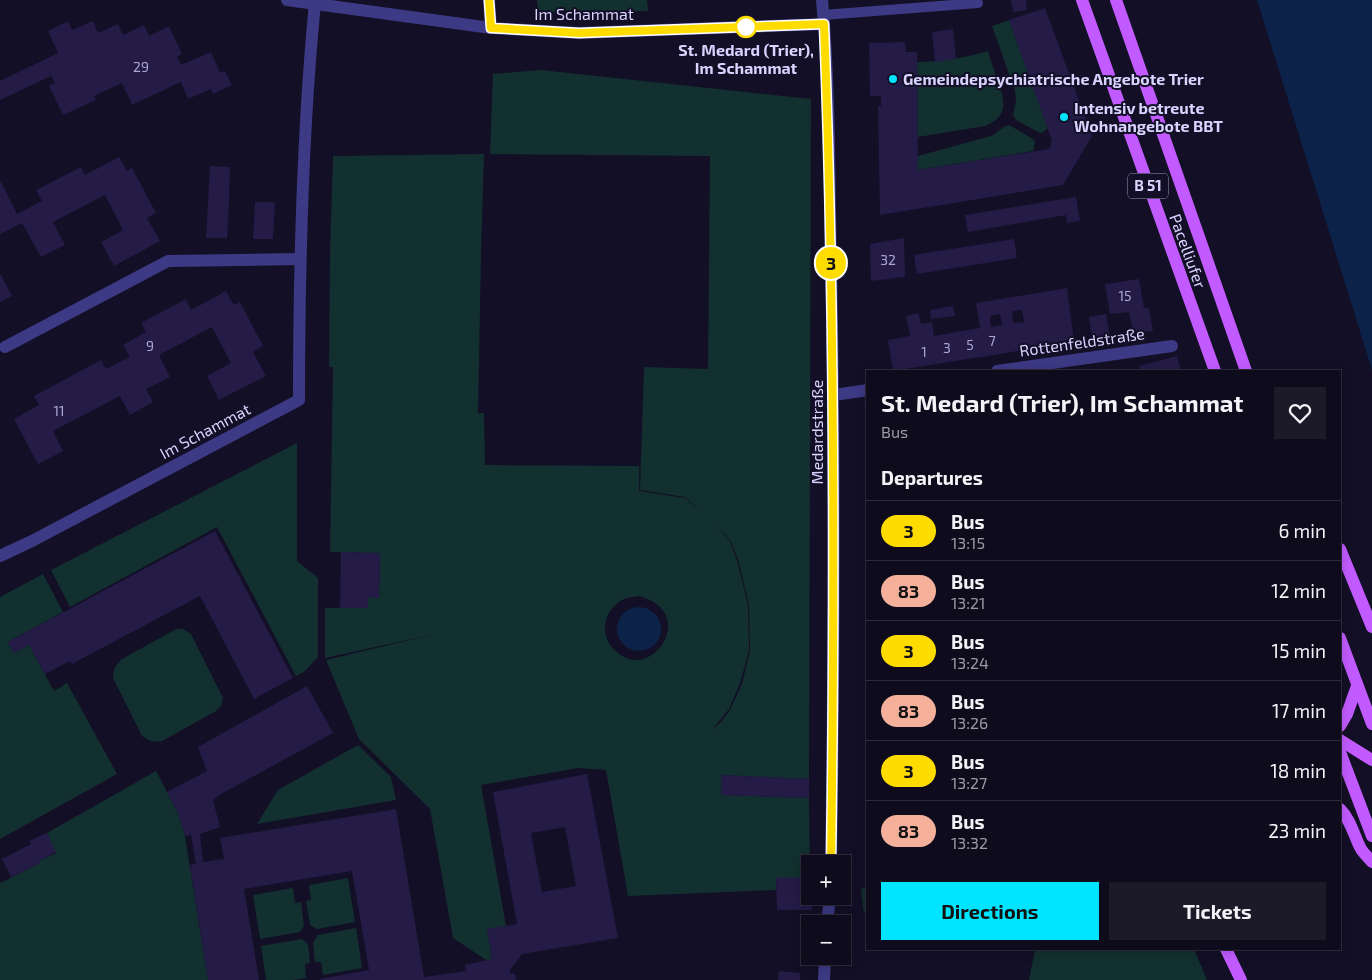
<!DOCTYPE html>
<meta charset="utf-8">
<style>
body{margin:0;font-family:"Exo 2",sans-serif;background:#1c1929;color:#f1f3f6;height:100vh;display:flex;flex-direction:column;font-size:19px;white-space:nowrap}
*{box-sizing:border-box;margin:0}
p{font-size:16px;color:#9b9ba3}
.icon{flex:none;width:28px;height:28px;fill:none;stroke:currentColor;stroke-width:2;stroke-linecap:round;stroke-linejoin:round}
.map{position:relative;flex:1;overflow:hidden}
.details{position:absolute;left:866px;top:370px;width:475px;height:580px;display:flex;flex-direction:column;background:#0e0b1c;border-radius:0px;box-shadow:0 2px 12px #0003,0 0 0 1px #2e2b3b}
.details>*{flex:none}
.badge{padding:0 10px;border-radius:16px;font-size:18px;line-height:32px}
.controls{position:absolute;left:801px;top:855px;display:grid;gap:10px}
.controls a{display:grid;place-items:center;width:50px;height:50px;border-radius:0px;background:#0e0b1c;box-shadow:0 2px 12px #0003,0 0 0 1px #2e2b3b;font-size:25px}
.map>.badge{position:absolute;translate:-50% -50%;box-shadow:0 0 0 2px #fff}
h2{padding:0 15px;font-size:19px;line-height:45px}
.round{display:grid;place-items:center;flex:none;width:52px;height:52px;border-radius:0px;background:#1c1929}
.overview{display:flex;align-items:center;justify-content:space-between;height:85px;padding:0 15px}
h1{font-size:24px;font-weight:700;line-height:38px}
.action{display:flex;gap:10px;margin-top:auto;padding:10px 15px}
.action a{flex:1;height:58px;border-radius:0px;background:#00e5ff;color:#111;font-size:20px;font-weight:700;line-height:58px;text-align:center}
.action a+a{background:#1c1929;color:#f1f3f6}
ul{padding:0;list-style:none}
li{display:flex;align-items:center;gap:15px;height:60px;padding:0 15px;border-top:1px solid #2e2b3b}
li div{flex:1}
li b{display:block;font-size:19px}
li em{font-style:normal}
li .badge{min-width:55px;font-weight:700;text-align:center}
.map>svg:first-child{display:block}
.green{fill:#12302f;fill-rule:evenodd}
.water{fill:#0c2248}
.building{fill:#241b47;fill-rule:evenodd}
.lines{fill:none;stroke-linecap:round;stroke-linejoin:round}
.service{stroke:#3d3a85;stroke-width:10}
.minor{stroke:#3d3a85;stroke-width:12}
.primary{stroke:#c25bff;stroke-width:12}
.line-casing{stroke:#fff;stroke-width:11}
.line{stroke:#ffdc00;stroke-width:8}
.stop-dot{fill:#fff;stroke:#ffdc00;stroke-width:2.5}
.poi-dot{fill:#00e5ff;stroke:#130f26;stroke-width:2}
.labels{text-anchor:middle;stroke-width:4;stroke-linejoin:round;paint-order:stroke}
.number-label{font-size:14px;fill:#aca6d1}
.shield{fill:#130f26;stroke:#9e99be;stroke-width:1}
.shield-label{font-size:15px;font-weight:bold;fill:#d9d4ff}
.street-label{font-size:16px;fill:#d9d4ff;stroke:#130f26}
.stop-label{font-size:16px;font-weight:bold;fill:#d9d4ff;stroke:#130f26}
.poi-label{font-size:16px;font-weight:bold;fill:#d9d4ff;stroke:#130f26;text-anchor:start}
</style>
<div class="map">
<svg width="1372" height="980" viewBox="0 0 1372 980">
<rect width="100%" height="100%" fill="#130f26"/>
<g class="green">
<path d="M537,0H647L648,11L538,12Z"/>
<path d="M1009,20L1048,128L1042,133L1038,132L1016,120L1013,115L1016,101L1015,91L992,26Z"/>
<path d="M988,51C991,61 994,71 998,81C1005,102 1009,116 985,126L918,137L917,62C943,62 962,58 988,51Z"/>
<path d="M541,70L811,99L809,779L722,775L721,795L809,798L810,878H776V890L628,896L606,770L578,768L481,785L506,926L487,929L492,959L486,960L453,938L430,809L359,739L326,660L435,634L325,658V608H368V598H379L380,553L330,552L333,367H329L330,253L333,156L484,154L481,254L478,413H484L485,465L639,466V491L685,498L705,515L685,497L640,490L644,367L708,369L710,156L490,154L493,74ZM711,520L731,541L739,563L749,605L750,651L742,684L730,710L721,722L712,730L729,709L740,683L749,651L748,605L738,564L730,541ZM639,596C699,612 653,682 618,653C615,650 612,648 610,645C599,628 607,607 624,599C628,597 634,597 639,596Z"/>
<path d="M1009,125L1033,139L1035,142L1033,151L918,170V156L991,136C997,133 1003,126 1009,125Z"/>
<path d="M297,443V561L318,578V657L304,672L296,676L217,527L70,607L51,570Z"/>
<path d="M43,574L63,612L8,642L14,653L29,645L54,691L67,683L117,774L0,839V597Z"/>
<path d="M176,629H183L191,634L223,698L221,706L216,711L162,741C153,743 149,741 142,736L113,678C113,669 116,665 122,659Z"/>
<path d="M358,745L391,777L396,800L257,824L278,790Z"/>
<path d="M156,771L178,813L185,836L208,980H0V883L40,863L39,861L56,853L47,833Z"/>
<path d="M348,878L355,922L317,929L310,925L306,901L311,900L309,885Z"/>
<path d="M867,887V913H864L861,889Z"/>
<path d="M293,888L295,903L301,902L304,926L300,932L260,939L253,895Z"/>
<path d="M356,928L362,968L323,975L321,962H315L313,943L318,935Z"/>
<path d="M302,939L308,944L310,963L305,964L306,978L293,980H266L261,946Z"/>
<path d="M1035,949H1194L1207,980H1029Z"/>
</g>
<g class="water">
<path d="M1257,0H1372V370Z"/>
<circle cx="639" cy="629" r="22"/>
</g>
<g class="building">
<path d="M1011,0H1026L1027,10L1013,12Z"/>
<path d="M1045,8L1092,136L1063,185L880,215L878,106H881V96H870L869,43L905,42L906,52H917L918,170L1049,149L1052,141L1009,20Z"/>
<path d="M68,21L72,30L93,21L98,33L118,24L123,35L144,25L149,36L169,26L182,54L177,57L181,65L211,52L220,73L225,71L232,85L213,94L211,89L188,99L181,82L132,105L122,83L94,96L96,100L63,115L49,86L55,83L51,76L0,100V81L58,53L48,31Z"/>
<path d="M953,29L956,59L935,62L932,32Z"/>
<path d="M119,157L127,171L132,168L156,213L147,218L160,241L114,266L101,242L123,230L105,195L53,222L65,245L41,257L22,223L0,234V180L17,214L42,201L36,190L81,167L85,175Z"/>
<path d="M210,166L230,167L229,202L227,238H206Z"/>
<path d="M1076,197L1080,221L1067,223L1066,215L968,232L965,215Z"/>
<path d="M255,202H275L273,239H253Z"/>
<path d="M904,238L905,277L871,281L870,244Z"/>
<path d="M1014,239L1017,258L917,274L914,255Z"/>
<path d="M0,273L12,296L0,302Z"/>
<path d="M1139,279L1144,308H1149L1153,331L1133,333L1129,312L1110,314L1105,284Z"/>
<path d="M1067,288L1074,342L893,371L888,340L910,336L906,316L918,313L921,324L932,322L934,336L980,328L976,303ZM1022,310L1024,322L1013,323L1012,311ZM1000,314L1002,325L991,327L990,316Z"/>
<path d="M226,291L234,305L240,302L263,346L253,352L266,376L219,400L207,376L231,363L212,327L159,355L170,377L146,389L153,402L130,415L120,396L76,419L53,431L63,451L38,464L14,419L39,405L34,396L101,360L106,369L130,357L123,345L146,332L141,323L186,299L191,310Z"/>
<path d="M953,306L955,316L931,319L930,310Z"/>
<path d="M1106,314L1110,337L1092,339L1089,317Z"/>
<path d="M1177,356L1181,371H1141L1139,366Z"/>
<path d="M868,400V418H866L864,401Z"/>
<path d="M215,531L293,678L254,699L200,596L72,664L70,661L45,674L29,645L14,653L8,642Z"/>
<path d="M341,552L380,553L379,598H368V608H340Z"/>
<path d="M307,686L333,733L221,794L213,800L220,827L200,834L203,862L224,859L220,838L396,809L424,977L466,971L465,965L492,959L487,929L517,924L493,792L587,774L618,938L522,954L510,970L511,974H515L516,980H320V979L369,970L352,871L244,889L259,980H208L190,865L196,864L191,835L185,836L178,813L167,792L207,771L198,747ZM565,827L576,886L542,892L531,833Z"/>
<path d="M722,775L809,779V798L721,795Z"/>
<path d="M47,833L56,852L39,861L40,863L11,877L2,859L31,844L29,841Z"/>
<path d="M776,878H810V896H812V910H777Z"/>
<path d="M779,971L800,973V980H778Z"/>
</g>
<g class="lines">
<path class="service" d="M823,15L978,3"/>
<g class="minor">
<path d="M287,0L491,28L579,33L824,24"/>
<path d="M489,0L491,28"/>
<path d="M822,0C830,88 829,177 831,265C835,464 834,664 831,864"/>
<path d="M5,347L168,261L300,259"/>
<path d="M997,371L1172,346"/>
<path d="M834,395L868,390"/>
<path d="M0,556L32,541L299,400C299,268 302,135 315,3"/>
<path d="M827,924L830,896"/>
<path d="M824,980L825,956"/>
</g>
<g class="primary">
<path d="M1082,0L1215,371"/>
<path d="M1116,0L1246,371"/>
<path d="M1340,549L1372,627"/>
<path d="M1340,638L1372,724"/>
<path d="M1340,726L1347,714L1357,686"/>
<path d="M1340,740L1372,760"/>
<path d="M1340,752L1372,836"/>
<path d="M1340,809C1351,820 1354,836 1361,849C1364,854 1369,858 1372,862"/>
<path d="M1226,949L1241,980"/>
</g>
</g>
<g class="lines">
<g class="line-casing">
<path id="line" d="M489,0L491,28L579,33L824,24C835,304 835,584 831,864"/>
</g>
<use href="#line" class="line"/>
</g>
<circle class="stop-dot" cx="746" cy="27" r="10"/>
<g class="poi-dot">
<circle cx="893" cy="79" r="5"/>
<circle cx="1064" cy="117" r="5"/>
</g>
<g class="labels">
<g class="number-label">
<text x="141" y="72">29</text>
<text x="888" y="265">32</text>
<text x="1125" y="301">15</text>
<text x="992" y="346">7</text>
<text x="970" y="350">5</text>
<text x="150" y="351">9</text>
<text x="947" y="353">3</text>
<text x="924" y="357">1</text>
<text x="59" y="416">11</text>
</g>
<rect class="shield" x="1128" y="173.5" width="40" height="25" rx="4"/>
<g class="shield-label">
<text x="1148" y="191">B 51</text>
</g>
<g class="street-label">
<text x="584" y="20">Im Schammat</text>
<text transform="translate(1188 251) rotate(70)" y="6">Pacelliufer</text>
<text transform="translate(1082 342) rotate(-8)" y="6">Rottenfeldstraße</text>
<text transform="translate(205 431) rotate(-28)" y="6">Im Schammat</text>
<text transform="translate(817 432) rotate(-90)" y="6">Medardstraße</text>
</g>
<g class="stop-label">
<text x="746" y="56">St. Medard (Trier),<tspan x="746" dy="18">Im Schammat</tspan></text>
</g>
<g class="poi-label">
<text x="903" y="85">Gemeindepsychiatrische Angebote Trier</text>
<text x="1074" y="114">Intensiv betreute<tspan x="1074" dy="18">Wohnangebote BBT</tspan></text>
</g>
</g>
</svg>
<div class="controls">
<a>+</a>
<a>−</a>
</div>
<b class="badge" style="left:831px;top:263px;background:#ffdc00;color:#111">3</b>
<section class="details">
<div class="overview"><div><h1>St. Medard (Trier), Im Schammat</h1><p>Bus</p></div><a class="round"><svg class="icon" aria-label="heart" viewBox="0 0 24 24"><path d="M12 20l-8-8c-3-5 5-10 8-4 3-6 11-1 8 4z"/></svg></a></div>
<h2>Departures</h2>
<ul>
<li><span class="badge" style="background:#ffdc00;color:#111">3</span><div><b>Bus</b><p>13:15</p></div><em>6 min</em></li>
<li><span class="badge" style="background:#f5b09c;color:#111">83</span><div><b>Bus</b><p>13:21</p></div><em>12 min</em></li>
<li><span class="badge" style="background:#ffdc00;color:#111">3</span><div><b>Bus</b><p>13:24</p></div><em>15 min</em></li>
<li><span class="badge" style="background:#f5b09c;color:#111">83</span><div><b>Bus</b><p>13:26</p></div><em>17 min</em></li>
<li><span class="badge" style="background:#ffdc00;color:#111">3</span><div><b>Bus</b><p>13:27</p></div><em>18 min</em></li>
<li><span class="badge" style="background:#f5b09c;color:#111">83</span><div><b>Bus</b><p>13:32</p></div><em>23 min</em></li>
</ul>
<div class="action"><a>Directions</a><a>Tickets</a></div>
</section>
</div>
